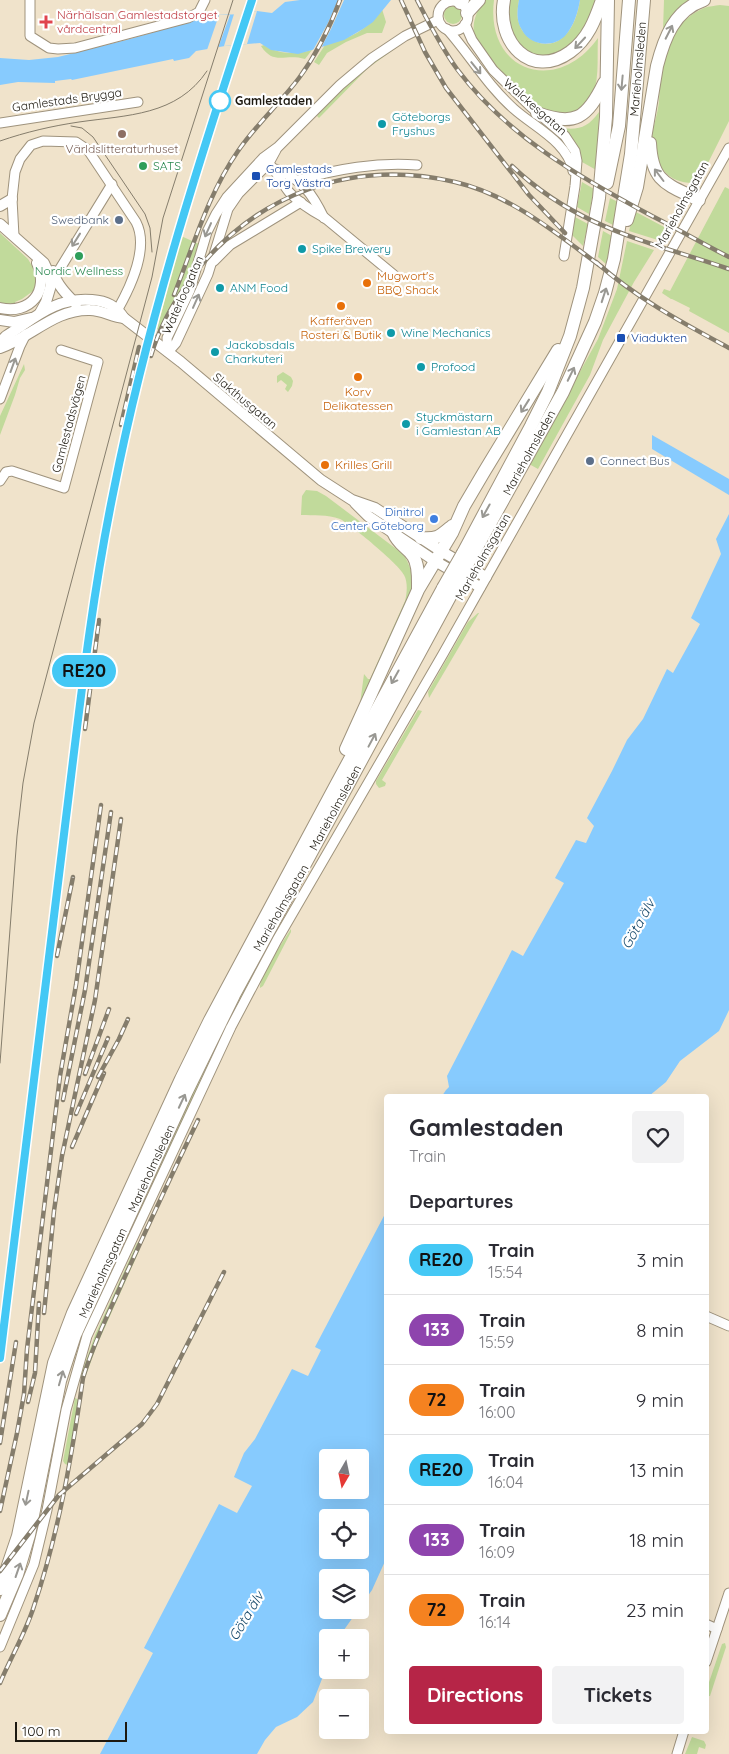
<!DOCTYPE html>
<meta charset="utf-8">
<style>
body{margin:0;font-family:Quicksand,sans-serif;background:#f2f2f3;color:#2b2b33;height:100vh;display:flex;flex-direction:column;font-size:19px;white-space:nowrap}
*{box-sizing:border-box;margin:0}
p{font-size:16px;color:#7c7c81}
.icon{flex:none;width:28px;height:28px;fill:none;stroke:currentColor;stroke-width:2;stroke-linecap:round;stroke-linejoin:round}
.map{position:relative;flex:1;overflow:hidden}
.drawer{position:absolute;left:384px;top:1094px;width:325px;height:640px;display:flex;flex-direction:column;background:#fff;border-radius:5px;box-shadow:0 5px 20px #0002}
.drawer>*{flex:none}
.badge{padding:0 10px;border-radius:16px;font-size:18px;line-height:32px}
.needle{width:32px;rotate:189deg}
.fabs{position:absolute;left:319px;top:1449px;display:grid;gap:10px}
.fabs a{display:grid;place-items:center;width:50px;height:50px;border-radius:5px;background:#fff;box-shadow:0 5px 20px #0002;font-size:25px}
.scale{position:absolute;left:15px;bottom:12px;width:112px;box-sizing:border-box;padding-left:5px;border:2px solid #1d1910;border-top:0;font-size:14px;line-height:18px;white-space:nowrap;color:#1d1910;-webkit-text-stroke:4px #fff;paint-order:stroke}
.map>.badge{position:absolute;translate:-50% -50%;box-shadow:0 0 0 2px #fff}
h2{padding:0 25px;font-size:19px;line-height:45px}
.round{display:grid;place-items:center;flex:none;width:52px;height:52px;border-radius:5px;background:#f2f2f3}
.summary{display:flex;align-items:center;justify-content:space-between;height:85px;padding:0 25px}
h1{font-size:24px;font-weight:700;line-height:38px}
.action{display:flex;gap:10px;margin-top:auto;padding:10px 25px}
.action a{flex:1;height:58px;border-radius:5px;background:#b62547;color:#fff;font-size:20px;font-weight:700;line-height:58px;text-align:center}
.action a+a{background:#f2f2f3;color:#2b2b33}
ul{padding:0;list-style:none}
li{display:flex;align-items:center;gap:15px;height:70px;padding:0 25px;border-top:1px solid #e1e1e2}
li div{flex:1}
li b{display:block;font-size:19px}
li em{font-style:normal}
li .badge{min-width:55px;font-weight:700;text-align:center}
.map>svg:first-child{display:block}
.green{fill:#c1da9b}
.water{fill:#87cbfe;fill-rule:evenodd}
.pier{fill:#f0e3cb}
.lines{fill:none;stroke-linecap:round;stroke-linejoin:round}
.minor-casing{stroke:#9f937d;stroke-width:11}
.major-casing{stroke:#9f937d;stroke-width:12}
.highway-casing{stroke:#9f937d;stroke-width:14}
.minor{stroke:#fff;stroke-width:9}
.major{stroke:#fff;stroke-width:10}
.highway{stroke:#fff;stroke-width:12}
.tram{stroke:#857d6c;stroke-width:1}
.rail-casing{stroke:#857d6c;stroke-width:4.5}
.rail{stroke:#fff;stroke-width:2.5;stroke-dasharray:8;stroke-linecap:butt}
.highway-bridge-casing{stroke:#9f937d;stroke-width:14;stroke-linecap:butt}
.highway-bridge{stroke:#fff;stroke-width:12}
.oneway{stroke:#999893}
.line-casing{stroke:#fff;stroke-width:11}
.line{stroke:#44c8f5;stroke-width:8}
.health-dot{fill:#e0444e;stroke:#fff;stroke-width:2}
.stop-dot{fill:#fff;stroke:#44c8f5;stroke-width:2.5}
.culture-dot{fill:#0f9aa8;stroke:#fff;stroke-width:2}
.education-dot{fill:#8d6e63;stroke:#fff;stroke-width:2}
.leisure-dot{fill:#2e9e5b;stroke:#fff;stroke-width:2}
.transit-dot{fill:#1a4fb4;stroke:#fff;stroke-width:2}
.service-dot{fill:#5c6f8a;stroke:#fff;stroke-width:2}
.food-dot{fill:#e8710a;stroke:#fff;stroke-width:2}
.shop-dot{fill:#3f7fe0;stroke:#fff;stroke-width:2}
.labels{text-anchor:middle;stroke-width:4.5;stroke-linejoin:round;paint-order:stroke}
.health-label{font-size:12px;fill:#be3a42;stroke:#fff;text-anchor:start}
.street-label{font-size:12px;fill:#1d1910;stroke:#fff}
.stop-label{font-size:12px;font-weight:bold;fill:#1d1910;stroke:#fff;text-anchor:start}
.culture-label{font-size:12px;fill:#0d838f;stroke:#fff;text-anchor:start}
.education-label{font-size:12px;fill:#785e54;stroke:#fff}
.leisure-label{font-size:12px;fill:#27864d;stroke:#fff;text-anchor:start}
.transit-label{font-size:12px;fill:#164399;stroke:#fff;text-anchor:start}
.service-label{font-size:12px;fill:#4e5e75;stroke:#fff;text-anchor:end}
.food-label{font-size:12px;fill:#c56008;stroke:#fff;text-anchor:start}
.shop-label{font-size:12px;fill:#366cbe;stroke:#fff;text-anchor:end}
.water-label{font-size:14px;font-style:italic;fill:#16496b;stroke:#fff}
</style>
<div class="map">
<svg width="729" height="1754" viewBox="0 0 729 1754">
<rect width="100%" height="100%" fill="#f0e3cb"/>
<g class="green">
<path d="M483,0H494C485,72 557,96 598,38C597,54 599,72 595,88C588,113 563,122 541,109C530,103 522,92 513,84C500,71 478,50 474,32C472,21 478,10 483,0Z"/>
<path d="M508,0H519C518,7 516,16 519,23C524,41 547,51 562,38C573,30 578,13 580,0H599L583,30L572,45L549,56L534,55L519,47L506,17Z"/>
<path d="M664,0H688L677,10L663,30Z"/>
<path d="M720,5L729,6V121L702,175L695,183C669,184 656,167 652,143C651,132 658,114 659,101C660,90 659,78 661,67C664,43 681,17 704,8C709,6 715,6 720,5Z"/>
<circle cx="453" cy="15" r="9"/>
<path d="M382,9L386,22L382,33H367L346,42L327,53L319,65L314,62L325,45C351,38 366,31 382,9Z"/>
<path d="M264,45C279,55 296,54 312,50L305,59C285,53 274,66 261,46Z"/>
<path d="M395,46L396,48L368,68L319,118L317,116C333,91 370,64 395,46Z"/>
<path d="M599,112L598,171L582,162L579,153L560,128C580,130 587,128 599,112Z"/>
<path d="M582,182L594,189L589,214L577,207Z"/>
<path d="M725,187L729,189V333L689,311L690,308L672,299H671L662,293L664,289L670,291Z"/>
<path d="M610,198L618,202L613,225L605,221Z"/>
<path d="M634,211L668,229L661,241L629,231Z"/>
<path d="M575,217L588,224L583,246L571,234Z"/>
<path d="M603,231L612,236L607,265L598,257Z"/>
<path d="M0,233L28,259L35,271L37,280L33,291L22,299L15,302V304H3L0,302Z"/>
<path d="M181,236L199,244L188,289L164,334L157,329Z"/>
<path d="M627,241L654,250L634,282L603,340L590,375L538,469L529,464L598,339L617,289Z"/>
<path d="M24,364L25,370L20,378L15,395L0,435V416Z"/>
<path d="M283,372L291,377L293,381L292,386L288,392L285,389L287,385L281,380L277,383V376Z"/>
<path d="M306,490L317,491L326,496L403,554C410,564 413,575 413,588L360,704L364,674L368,679H370L405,601C407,593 408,582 404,575C400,565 350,524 340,519C327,514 314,516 301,515L302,496Z"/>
<path d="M478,613H479L429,698L428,692L468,622Z"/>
<path d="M418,710L422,711L382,780L386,783L385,786L379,788L376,784V781Z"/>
<path d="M291,929V932L263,986L260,988C259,977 284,940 291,929Z"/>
<path d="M258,960L260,962L229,1022L126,1241L123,1242L204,1067Z"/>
<path d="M139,1242L138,1248L140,1249L97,1345L86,1375L84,1378L80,1377L95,1335L137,1243Z"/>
<path d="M75,1398L81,1401L70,1466L65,1464L63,1461Z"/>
<path d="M725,1643L726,1647L710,1696H706V1691L722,1644Z"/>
<path d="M692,1737L704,1741L706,1745L705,1749L699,1747L697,1754H685Z"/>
</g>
<g class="water">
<path d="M300,0H391L373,22L363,29L344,40L312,50L298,54L271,50L260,43L225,46L196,51L189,58L174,61L173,59L72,80L71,79L55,81V83L18,82L0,85V58L29,60L58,57L130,39L213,15L248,14L257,11L272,13L285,2Z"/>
<path d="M519,0H580C578,12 574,26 565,36C553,48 530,46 522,30C516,21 517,10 519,0Z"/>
<path d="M652,435L729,479V495L652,449Z"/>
<path d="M729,514V1010L719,1031L680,1061L666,1082L649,1096H442L446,1090L449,1087L447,1076L512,950L523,956L564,883L555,878L576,840L586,843L594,826L587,818L612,771L627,740L643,719L667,669L673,673L700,624L691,618L721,554L716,539Z"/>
<path d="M386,1212V1559L372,1590L360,1607V1578H328V1610H358L339,1637L328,1638L327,1666L313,1702L297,1717L276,1727L265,1740L257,1754H100L153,1653L144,1648L219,1504L237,1513L252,1486L234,1477L244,1453L255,1439L292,1369L308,1376L321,1350L315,1347ZM328,1458H360V1490H328ZM328,1518H360V1550H328Z"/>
</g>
<g class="pier">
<path d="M338,0H344L331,29L320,50L312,52L328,23Z"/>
<path d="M257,11L247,44L224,46L234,14H247Z"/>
<path d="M219,15H230L218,48L207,50Z"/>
</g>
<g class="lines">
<g class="minor-casing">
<g id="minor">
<path d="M30,0V36L49,48L58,49L75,48L188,18L199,12L205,0"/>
<circle cx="453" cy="16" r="15"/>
<path d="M465,24L472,40L493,70L530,106L565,136L575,151L577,161L575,186L564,256"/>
<path d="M447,29C470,55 487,85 514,109C534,127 568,142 573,171"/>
<path d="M0,123L138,102"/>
<path d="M265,160C276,169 280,181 289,192C299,203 312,211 325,218L394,275"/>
<path d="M275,169C302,179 312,193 324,218"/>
<path d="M298,180C338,169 376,162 417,165"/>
<path d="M14,236L12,199L15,172L20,159L31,145L43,141L76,142L88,150L136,222C149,247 131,286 118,309"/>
<path d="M214,261L230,245L301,202"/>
<path d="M53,280L112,184"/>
<path d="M168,352L167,338L190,290L207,232L216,214L227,197L263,158L278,147L340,85L372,58L405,36L438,20"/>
<path d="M168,352L176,343L208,274L228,209L239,193L269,163L276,150"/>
<path d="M0,399L20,346L26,334"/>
<path d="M0,481L6,472L12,471L64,488L98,362L61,350"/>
<path d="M706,1316L729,1326"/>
<path d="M706,1624L717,1629"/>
<path d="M0,1647L34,1564L47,1510L66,1410L87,1336L231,1027L277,940L443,654L729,148"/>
<path d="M706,1662L729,1593"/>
<path d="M677,1754L684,1731"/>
</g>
</g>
<g class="major-casing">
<g id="major">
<path d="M0,206L12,199"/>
<path d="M0,224L44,263L50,276L51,285L46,302L40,313"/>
<path d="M53,271C56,284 67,295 76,304"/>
<path d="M0,308C30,315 50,291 37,263"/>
<path d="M0,320L14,322L31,318"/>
<path d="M0,342L6,336C35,318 55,297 92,300C107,301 116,306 124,318L181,362L321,480L352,500L375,508L441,551L486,577"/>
<path d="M0,348C32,337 54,309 90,310C102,310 112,317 124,318"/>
<path d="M355,503L368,516L435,561L480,587"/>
</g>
</g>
<g class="highway-casing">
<g id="highway">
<path d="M504,0C496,42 531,80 570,52C588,39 595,20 602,0"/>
<path d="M460,3L463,0"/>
<path d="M467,13L479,0"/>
<path d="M537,113C575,127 587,118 604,83"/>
<path d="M650,143C652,183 667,184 699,200"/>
<path d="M607,183L619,126L629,0"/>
<path d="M627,220L637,187L657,66C664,39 674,10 704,0"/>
<path d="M393,532C399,546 406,546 413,556C419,565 418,578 418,588"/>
<path d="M421,538C438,539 439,537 452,526"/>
<path d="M463,553L531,426L548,392L570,336L583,288L599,198L606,117L608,0"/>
<path id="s1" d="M472,556L563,392L595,322L605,293L614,259L631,154L644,0"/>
<path d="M346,749L418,590L452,533L464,506L484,472L558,350"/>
<path d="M0,1589L18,1536L54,1363L73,1313L181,1079L210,1020L337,783L443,588"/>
<path id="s2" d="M0,1615L17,1575L29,1535L60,1381L75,1335L187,1091L234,995L452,593"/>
</g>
</g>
<use href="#minor" class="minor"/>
<use href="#major" class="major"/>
<use href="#highway" class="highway"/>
<g class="tram">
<path d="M71,126L82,128L93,137L145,214L150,228L152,252"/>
<path d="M0,141C26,132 52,126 79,122C127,115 177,116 207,71"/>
<path d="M0,1063L17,836L23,783L34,723L152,277L163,218L233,0"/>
</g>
<g class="rail-casing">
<g id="rail">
<path d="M401,0L425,52L446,88L529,195L565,233"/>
<path d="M417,0C429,23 441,47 457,69C507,136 579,177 652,216C678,229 703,244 729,257"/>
<path d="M512,166C577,228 647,241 729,269"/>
<path d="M596,262C636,298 683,323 729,348"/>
<path d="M174,295C193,247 208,194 238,151C256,125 280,103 299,78C316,55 330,27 340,0"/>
<path d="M151,356C159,328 174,301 191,278C254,194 352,158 455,182C511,195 557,234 602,267"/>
<path d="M121,425L139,347"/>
<path d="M85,729L99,620"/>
<path d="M57,956L73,877"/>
<path d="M85,1074L109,1009"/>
<path d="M98,1077L119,1039L128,1019"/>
<path d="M63,1100L85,990L111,812"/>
<path d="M76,1114L108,1038"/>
<path d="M72,1147L104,1073"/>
<path d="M44,1313L54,1211L62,1156L95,1000L121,819"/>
<path d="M0,1358C22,1183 43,1008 64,833C79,718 91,603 114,489C147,322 199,161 252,0"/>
<path d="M28,1402L35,1373L39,1303"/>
<path d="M0,1443L16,1342"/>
<path d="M0,1511L17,1433L24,1394L27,1349L60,1076L76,985L101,805"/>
<path d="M0,1571L59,1495L142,1424L157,1404L224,1272"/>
<path d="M0,1683C11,1657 26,1632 34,1606C59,1532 72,1455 83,1378C93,1344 108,1315 122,1283C147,1228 172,1174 198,1120"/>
</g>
</g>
<use href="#rail" class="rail"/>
<g class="highway-bridge-casing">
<g id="highway-bridge">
<path d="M443,588L463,553"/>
<path d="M452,593L472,556"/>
</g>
</g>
<use href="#highway-bridge" class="highway-bridge"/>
</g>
<defs><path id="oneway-shaft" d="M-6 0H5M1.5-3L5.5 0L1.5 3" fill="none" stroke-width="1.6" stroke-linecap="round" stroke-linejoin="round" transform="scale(1.25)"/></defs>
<g class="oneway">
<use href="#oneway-shaft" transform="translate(669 32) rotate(-63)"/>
<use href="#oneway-shaft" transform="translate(580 43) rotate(133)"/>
<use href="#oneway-shaft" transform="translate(476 68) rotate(51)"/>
<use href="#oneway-shaft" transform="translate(622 83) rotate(95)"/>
<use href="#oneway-shaft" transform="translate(659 175) rotate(-127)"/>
<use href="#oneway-shaft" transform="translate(208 230) rotate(114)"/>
<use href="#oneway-shaft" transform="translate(76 240) rotate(122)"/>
<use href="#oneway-shaft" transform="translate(604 295) rotate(-72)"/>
<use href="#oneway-shaft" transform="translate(196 301) rotate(-66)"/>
<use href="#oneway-shaft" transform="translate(13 365) rotate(-70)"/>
<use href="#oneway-shaft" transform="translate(571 374) rotate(-64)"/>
<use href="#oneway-shaft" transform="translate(525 406) rotate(122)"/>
<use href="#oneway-shaft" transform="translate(486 511) rotate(119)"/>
<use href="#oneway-shaft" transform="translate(395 677) rotate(119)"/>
<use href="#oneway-shaft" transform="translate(372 740) rotate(-62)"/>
<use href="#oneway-shaft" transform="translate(182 1101) rotate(-65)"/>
<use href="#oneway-shaft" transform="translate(61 1378) rotate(-74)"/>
<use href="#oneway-shaft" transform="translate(27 1498) rotate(102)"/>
<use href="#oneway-shaft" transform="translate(18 1570) rotate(-71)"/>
</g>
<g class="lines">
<g class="line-casing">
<path id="line" d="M0,1358C22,1181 44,1004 65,826C79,713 91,600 114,489C147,322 199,161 252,0"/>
</g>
<use href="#line" class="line"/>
</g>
<path class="health-dot" d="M43.5 14.5h5v5h5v5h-5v5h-5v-5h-5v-5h5z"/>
<circle class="stop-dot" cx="220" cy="101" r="10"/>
<g class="culture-dot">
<circle cx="382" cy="124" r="5"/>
<circle cx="302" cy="249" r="5"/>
<circle cx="220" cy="288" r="5"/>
<circle cx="391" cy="333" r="5"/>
<circle cx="215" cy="352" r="5"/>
<circle cx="421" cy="367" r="5"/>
<circle cx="406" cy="424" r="5"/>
</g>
<circle class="education-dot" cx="122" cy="134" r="5"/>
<g class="leisure-dot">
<circle cx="143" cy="166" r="5"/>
<circle cx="79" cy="256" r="5"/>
</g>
<g class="transit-dot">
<rect x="251" y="171" width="10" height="10" rx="2.5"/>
<rect x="616" y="333" width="10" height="10" rx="2.5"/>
</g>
<g class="service-dot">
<circle cx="119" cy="220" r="5"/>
<circle cx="590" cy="461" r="5"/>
</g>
<g class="food-dot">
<circle cx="367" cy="283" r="5"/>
<circle cx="341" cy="306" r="5"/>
<circle cx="358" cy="377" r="5"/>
<circle cx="325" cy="465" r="5"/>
</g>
<circle class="shop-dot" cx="434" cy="519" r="5"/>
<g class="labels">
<g class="health-label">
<text x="57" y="19">Närhälsan Gamlestadstorget<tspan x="57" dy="14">vårdcentral</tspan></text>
</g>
<g class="street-label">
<text dy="4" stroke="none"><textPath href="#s1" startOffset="522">Marieholmsleden</textPath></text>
<text transform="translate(67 100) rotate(-8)" y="4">Gamlestads Brygga</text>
<text transform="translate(535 107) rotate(41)" y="4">Walckesgatan</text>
<text transform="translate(682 205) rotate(-61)" y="4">Marieholmsgatan</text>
<text transform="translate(183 295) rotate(-66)" y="4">Waterloogatan</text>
<text transform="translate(245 401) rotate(40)" y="4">Slakthusgatan</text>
<text transform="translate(69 424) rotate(-75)" y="4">Gamlestadsvägen</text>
<text dy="4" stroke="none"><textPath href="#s1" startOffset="118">Marieholmsleden</textPath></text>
<text transform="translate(483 557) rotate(-60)" y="4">Marieholmsgatan</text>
<text dy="4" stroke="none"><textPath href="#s2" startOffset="879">Marieholmsleden</textPath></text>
<text transform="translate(281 908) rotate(-60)" y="4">Marieholmsgatan</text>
<text dy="4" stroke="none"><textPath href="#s2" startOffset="474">Marieholmsleden</textPath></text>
<text transform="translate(103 1273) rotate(-65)" y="4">Marieholmsgatan</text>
</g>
<g class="stop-label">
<text x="235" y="105">Gamlestaden</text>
</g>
<g class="culture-label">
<text x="392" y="121">Göteborgs<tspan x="392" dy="14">Fryshus</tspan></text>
<text x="312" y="253">Spike Brewery</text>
<text x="230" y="292">ANM Food</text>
<text x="401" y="337">Wine Mechanics</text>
<text x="225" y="349">Jackobsdals<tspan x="225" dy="14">Charkuteri</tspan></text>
<text x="431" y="371">Profood</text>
<text x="416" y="421">Styckmästarn<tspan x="416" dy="14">i Gamlestan AB</tspan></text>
</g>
<g class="education-label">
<text x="122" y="153">Världslitteraturhuset</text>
</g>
<g class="leisure-label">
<text x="153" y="170">SATS</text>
<text x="79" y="275" text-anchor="middle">Nordic Wellness</text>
</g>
<g class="transit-label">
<text x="266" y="173">Gamlestads<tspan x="266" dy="14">Torg Västra</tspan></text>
<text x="631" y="342">Viadukten</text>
</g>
<g class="service-label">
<text x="109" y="224">Swedbank</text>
<text x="600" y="465" text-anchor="start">Connect Bus</text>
</g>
<g class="food-label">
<text x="377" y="280">Mugwort's<tspan x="377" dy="14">BBQ Shack</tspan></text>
<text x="341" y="325" text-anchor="middle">Kafferäven<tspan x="341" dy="14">Rosteri &amp; Butik</tspan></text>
<text x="358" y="396" text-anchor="middle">Korv<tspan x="358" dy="14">Delikatessen</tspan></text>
<text x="335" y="469">Krilles Grill</text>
</g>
<g class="shop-label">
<text x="424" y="516">Dinitrol<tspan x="424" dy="14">Center Göteborg</tspan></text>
</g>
<g class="water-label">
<text transform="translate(638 924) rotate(-61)" y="5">Göta älv</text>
<text transform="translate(246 1616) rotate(-59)" y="5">Göta älv</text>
</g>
</g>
</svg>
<div class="fabs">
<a><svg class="needle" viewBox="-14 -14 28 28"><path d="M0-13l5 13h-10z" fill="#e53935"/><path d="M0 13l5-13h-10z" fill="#7c7c81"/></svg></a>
<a><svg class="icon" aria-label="locate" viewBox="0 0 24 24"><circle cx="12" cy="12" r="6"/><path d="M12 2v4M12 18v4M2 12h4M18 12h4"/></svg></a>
<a><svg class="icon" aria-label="layers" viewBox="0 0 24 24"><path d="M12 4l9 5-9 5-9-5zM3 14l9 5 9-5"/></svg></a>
<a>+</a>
<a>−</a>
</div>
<div class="scale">100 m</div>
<b class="badge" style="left:84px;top:671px;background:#44c8f5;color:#111">RE20</b>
<section class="drawer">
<div class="summary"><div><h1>Gamlestaden</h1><p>Train</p></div><a class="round"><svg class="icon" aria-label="heart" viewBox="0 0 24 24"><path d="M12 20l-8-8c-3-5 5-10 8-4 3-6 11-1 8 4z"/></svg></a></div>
<h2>Departures</h2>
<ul>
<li><span class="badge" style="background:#44c8f5;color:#111">RE20</span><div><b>Train</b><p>15:54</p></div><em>3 min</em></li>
<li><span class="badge" style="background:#8e44ad;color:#fff">133</span><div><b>Train</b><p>15:59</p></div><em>8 min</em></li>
<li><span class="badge" style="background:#f58220;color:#111">72</span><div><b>Train</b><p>16:00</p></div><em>9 min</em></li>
<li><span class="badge" style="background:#44c8f5;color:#111">RE20</span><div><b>Train</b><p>16:04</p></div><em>13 min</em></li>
<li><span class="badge" style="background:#8e44ad;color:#fff">133</span><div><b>Train</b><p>16:09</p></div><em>18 min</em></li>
<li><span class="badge" style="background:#f58220;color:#111">72</span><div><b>Train</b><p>16:14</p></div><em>23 min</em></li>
</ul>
<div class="action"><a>Directions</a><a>Tickets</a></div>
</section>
</div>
